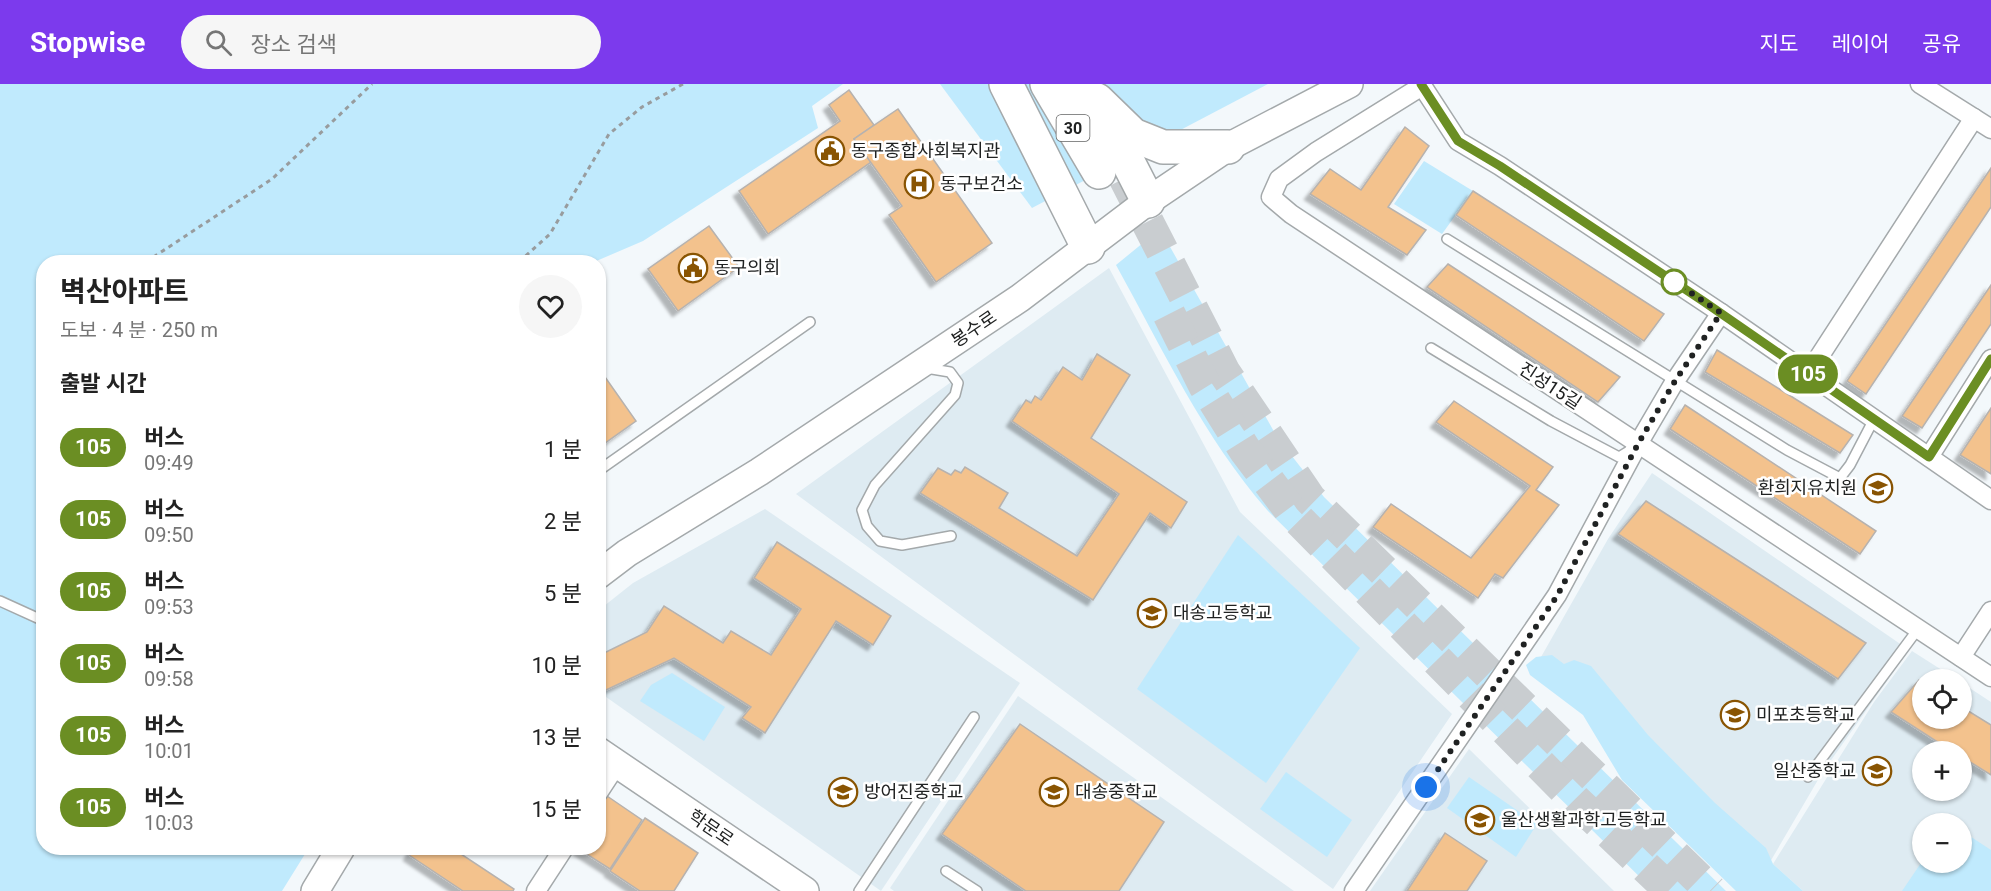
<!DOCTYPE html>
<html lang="ko">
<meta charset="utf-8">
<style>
body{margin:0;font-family:Roboto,"Noto Sans KR",sans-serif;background:#f6f6f6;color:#222;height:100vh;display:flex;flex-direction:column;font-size:22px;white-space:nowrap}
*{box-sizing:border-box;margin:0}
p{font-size:20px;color:#767676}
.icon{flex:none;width:33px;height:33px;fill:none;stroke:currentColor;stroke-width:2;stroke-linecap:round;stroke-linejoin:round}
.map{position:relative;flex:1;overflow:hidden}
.side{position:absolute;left:36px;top:171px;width:570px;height:600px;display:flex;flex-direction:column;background:#fff;border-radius:24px;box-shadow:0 2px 4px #0004}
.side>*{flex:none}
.badge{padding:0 12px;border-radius:20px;font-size:21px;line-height:39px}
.controls{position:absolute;left:1912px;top:585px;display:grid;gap:12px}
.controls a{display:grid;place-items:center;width:60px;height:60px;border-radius:50%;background:#fff;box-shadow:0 2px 4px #0004;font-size:30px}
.you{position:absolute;width:30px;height:30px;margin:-15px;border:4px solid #fff;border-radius:50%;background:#1a73e8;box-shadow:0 0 0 9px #1a73e833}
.map>.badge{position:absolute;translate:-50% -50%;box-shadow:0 0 0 3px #fff}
h2{padding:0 24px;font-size:22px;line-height:54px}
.round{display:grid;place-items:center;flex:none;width:63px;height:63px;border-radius:32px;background:#f6f6f6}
.summary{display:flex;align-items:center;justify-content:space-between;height:102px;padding:0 24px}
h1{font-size:28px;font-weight:700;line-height:45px}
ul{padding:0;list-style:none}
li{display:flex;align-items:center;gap:18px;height:72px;padding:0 24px}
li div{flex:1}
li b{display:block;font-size:22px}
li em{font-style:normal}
li .badge{min-width:66px;font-weight:700;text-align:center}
header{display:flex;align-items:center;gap:36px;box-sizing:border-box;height:84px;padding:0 30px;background:#7c3aed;color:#fff}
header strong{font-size:28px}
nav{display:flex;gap:33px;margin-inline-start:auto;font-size:21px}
.search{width:420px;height:54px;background:#f6f6f6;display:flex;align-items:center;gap:15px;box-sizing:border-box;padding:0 21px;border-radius:33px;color:#767676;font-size:22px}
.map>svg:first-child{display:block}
.built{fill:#deebf2;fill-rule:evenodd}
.green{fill:#c0eafd}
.building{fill:#f3c28d;stroke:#b6b2af;stroke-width:1.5;filter:url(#shadow)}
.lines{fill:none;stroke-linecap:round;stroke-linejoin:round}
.highway-tunnel{stroke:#c9cdd0;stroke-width:33;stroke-dasharray:33 16;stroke-linecap:butt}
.lane-casing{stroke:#a4a9ab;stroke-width:12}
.street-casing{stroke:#a4a9ab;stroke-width:21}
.secondary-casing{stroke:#a4a9ab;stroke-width:30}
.highway-casing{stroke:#a4a9ab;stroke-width:36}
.path{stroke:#989c9e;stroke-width:3;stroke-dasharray:4.5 4.5;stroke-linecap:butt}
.lane{stroke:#fff;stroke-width:9}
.street{stroke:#fff;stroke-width:18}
.secondary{stroke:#fff;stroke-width:27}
.highway{stroke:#fff;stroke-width:33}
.line-casing{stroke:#fff;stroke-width:14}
.line{stroke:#6b8e23;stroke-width:9}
.walk{stroke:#202222;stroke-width:6;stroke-dasharray:0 10.8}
.stop-dot{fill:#fff;stroke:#6b8e23;stroke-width:3}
.labels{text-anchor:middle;stroke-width:5;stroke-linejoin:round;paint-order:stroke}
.shield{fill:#fff;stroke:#636464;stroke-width:1.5}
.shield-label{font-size:16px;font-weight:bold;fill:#202222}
.poi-label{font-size:18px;fill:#202222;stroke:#fff;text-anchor:start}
.street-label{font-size:18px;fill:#202222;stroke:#fff}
</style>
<header>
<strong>Stopwise</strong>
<div class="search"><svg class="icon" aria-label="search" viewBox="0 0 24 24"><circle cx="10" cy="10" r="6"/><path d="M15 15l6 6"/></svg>장소 검색</div>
<nav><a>지도</a><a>레이어</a><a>공유</a></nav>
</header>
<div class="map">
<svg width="1991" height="807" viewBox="0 0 1991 807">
<defs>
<filter id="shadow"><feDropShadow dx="-5.5" dy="5.5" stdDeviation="1.5" flood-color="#0004"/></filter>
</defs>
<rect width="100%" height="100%" fill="#f3f8fb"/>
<g class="built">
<path d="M1109,184L1240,428L1452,630L1333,805L796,410Z"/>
<path d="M1652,389L1909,566L1822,689L1770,778L1541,573L1608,455Z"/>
<path d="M765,425L1020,599L881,807L599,608V526L633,499Z"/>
<path d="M1912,567L1956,595L1923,596V634H1962V599L1991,618V807H1803L1773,780L1874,618ZM1923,668H1962V706H1923ZM1923,740H1962V778H1923Z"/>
<path d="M1018,612L1294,807H894L890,804Z"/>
<path d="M1469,665L1614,807H1370Z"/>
</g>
<g class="green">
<path d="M0,0H843L812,22L818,44L643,157L594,178H44V764H294L305,770L282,807H0Z"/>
<path d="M940,0H1268L1032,124Z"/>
<path d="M1424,77L1473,107L1442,150L1394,120Z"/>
<path d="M1160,145L1277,353L1324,413L1726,807H1654L1268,427C1204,354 1163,266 1116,181Z"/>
<path d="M1238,451L1360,564L1266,699L1137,605Z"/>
<path d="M1552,571L1564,580L1574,576L1591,582L1648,651L1715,719L1766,764L1773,780L1803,807H1736L1622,696L1583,631L1530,591L1526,581L1536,573Z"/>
<path d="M672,589L725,623L704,657L640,617L651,601Z"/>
<path d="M1286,688L1352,736L1327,773L1260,725Z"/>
<path d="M1469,693L1537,740L1516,773L1447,724Z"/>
<path d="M1962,747L1991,766V807H1902L1923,776L1962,778Z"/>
</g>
<g class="building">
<path d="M849,6L874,41L854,55L871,78L768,150L739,107L840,37L829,21Z"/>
<path d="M898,25L992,159L936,198L889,131L902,122L854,55Z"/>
<path d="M1405,43L1429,62L1388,123L1426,146L1407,171L1310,110L1330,85L1361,106Z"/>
<path d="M1991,84V123L1866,310L1847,297Z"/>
<path d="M1473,107L1664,230L1644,257L1456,131Z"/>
<path d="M709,142L739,183L678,227L648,185Z"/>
<path d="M1448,180L1620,293L1598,318L1427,203Z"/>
<path d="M1991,201V240L1922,344L1902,332Z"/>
<path d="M1717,266L1853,351L1840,369L1705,288Z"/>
<path d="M1097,270L1130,291L1091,354L1187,418L1171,444L1150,429L1093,516L920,409L938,384L951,391L955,386L961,389L965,383L1008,409L999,424L1077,472L1119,410L1012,337L1026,316L1031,319L1035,312L1041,316L1063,283L1082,296Z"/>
<path d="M598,283L636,337L598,364Z"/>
<path d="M1454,317L1553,383L1536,406L1559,421L1503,494L1495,490L1478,514L1373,443L1391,420L1471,474L1530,402L1436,338Z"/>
<path d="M1685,321L1876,447L1860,470L1670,345Z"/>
<path d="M1991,324V390L1960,371Z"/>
<path d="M1646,417L1866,559L1838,595L1618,450Z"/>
<path d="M777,458L891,532L873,561L836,537L765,649L742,634L751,623L674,574L606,606L598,595V572L647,548L664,522L723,559L731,547L771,571L801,525L754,494Z"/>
<path d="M1919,596L1923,599V634H1962V623L1991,641V691L1962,673V668H1953L1891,628Z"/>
<path d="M1020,640L1164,738L1119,807H1026L942,750Z"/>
<path d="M607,712L642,736L610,785L577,764H598V725Z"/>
<path d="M645,734L698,769L674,807H640L610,787Z"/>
<path d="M1445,749L1487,777L1467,807H1407Z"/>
<path d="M413,764H452L514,805L513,807H463L409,771Z"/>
</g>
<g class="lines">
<g class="highway-tunnel">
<path d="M1125,94L1224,288L1310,415L1711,807"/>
<path d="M1169,230L1205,302L1245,366L1293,430L1578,719L1671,807"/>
</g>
<g class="lane-casing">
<g id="lane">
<path d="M1447,155L1787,366L1840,394L1850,381L1874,335"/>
<path d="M1431,264L1551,337L1619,373L1632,365"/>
<path d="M926,284L950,288L958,299L955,311L875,401L862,426L867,442L880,457L902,461L951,452"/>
<path d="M598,387L810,238"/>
<path d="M0,517L44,537"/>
<path d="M1808,693L1918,545"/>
<path d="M946,787L977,807"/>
<path d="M859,807L974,633"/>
</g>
</g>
<g class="street-casing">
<g id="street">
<path d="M1421,0L1458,57L1500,82L1721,229L1991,416"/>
<path d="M1920,0L1991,45"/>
<path d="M1422,2L1316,68L1279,95L1271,113L1291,130L1991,593"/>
<path d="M1808,290L1974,34"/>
<path d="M1929,373L1991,275"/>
<path d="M1961,573L1991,527"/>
<path d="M598,709L617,680"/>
<path d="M536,807L564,764"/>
<path d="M1354,807L1557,511L1638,360L1675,297L1721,229"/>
</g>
</g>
<g class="secondary-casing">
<g id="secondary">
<path d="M598,491L627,469L759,388L1020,214L1148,117L1228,63L1349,0"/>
<path d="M598,667L805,807"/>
<path d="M315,807L341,764"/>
</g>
</g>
<g class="highway-casing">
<g id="highway">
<path d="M1006,0L1088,163"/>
<path d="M1047,0L1099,88"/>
<path d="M1074,0L1098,43"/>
<path d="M1097,16L1133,51L1163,63H1228"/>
<path d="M1105,33L1148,117"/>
</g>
</g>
<g class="path">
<path d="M146,178L272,95L372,0"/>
<path d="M519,178L550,150L609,50L642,23L683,0"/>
</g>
<use href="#lane" class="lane"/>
<use href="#street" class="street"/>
<use href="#secondary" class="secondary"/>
<use href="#highway" class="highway"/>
</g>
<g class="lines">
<g class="line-casing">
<path id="line" d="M1421,0L1458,57L1500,82L1703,217L1929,373L1991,275"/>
</g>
<use href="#line" class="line"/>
<path class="walk" d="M1426,703L1557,512L1638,360L1675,297L1721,229L1666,192L1674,198"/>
</g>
<defs>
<g id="civic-ring" transform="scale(1.5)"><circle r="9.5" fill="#fff" stroke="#895402" stroke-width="1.5"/><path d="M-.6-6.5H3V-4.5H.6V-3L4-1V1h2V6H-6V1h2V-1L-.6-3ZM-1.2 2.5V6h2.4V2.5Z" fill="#895402"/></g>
<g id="hospital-ring" transform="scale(1.5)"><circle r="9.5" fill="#fff" stroke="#895402" stroke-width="1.5"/><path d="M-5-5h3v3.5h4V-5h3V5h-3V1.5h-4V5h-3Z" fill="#895402"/></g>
<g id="school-ring" transform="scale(1.5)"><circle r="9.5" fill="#fff" stroke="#895402" stroke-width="1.5"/><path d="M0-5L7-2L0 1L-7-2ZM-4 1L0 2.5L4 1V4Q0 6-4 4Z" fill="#895402"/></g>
</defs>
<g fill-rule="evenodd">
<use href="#civic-ring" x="830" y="67"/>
<use href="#hospital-ring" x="919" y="100"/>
<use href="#civic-ring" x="693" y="184"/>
<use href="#school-ring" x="1878" y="404"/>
<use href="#school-ring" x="1152" y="529"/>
<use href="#school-ring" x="1735" y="631"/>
<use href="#school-ring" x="1877" y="687"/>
<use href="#school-ring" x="843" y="708"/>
<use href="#school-ring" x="1054" y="708"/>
<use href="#school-ring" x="1480" y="736"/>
</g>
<circle class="stop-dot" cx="1674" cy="198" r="12"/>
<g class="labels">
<rect class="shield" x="1056.5" y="31" width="33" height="26" rx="4.5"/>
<g class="shield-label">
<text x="1073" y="50">30</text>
</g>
<g class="poi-label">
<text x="851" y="73">동구종합사회복지관</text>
<text x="940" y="106">동구보건소</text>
<text x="714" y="190">동구의회</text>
<text x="1857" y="410" text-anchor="end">환희지유치원</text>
<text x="1173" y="535">대송고등학교</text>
<text x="1756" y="637">미포초등학교</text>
<text x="1856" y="693" text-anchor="end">일산중학교</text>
<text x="864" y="714">방어진중학교</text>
<text x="1075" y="714">대송중학교</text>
<text x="1501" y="742">울산생활과학고등학교</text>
</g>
<g class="street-label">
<text transform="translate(974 245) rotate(-34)" y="6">봉수로</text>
<text transform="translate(1550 302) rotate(33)" y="6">진성15길</text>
<text transform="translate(711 744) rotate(34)" y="6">학문로</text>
</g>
</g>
</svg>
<div class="controls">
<a><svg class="icon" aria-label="locate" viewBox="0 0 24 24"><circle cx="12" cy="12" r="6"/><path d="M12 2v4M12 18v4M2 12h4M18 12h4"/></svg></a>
<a>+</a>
<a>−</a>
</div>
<div class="you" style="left:1426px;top:703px"></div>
<b class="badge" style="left:1808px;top:290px;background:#6b8e23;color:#fff">105</b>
<section class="side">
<div class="summary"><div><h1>벽산아파트</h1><p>도보 · 4 분 · 250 m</p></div><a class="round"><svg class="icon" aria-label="heart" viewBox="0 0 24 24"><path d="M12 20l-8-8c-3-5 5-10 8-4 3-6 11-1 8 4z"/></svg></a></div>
<h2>출발 시간</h2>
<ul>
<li><span class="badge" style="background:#6b8e23;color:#fff">105</span><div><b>버스</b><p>09:49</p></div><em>1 분</em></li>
<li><span class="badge" style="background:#6b8e23;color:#fff">105</span><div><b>버스</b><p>09:50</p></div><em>2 분</em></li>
<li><span class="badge" style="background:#6b8e23;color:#fff">105</span><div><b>버스</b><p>09:53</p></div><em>5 분</em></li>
<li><span class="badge" style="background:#6b8e23;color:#fff">105</span><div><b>버스</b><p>09:58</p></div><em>10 분</em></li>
<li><span class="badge" style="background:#6b8e23;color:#fff">105</span><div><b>버스</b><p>10:01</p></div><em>13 분</em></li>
<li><span class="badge" style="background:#6b8e23;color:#fff">105</span><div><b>버스</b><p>10:03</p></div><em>15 분</em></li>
</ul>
</section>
</div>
